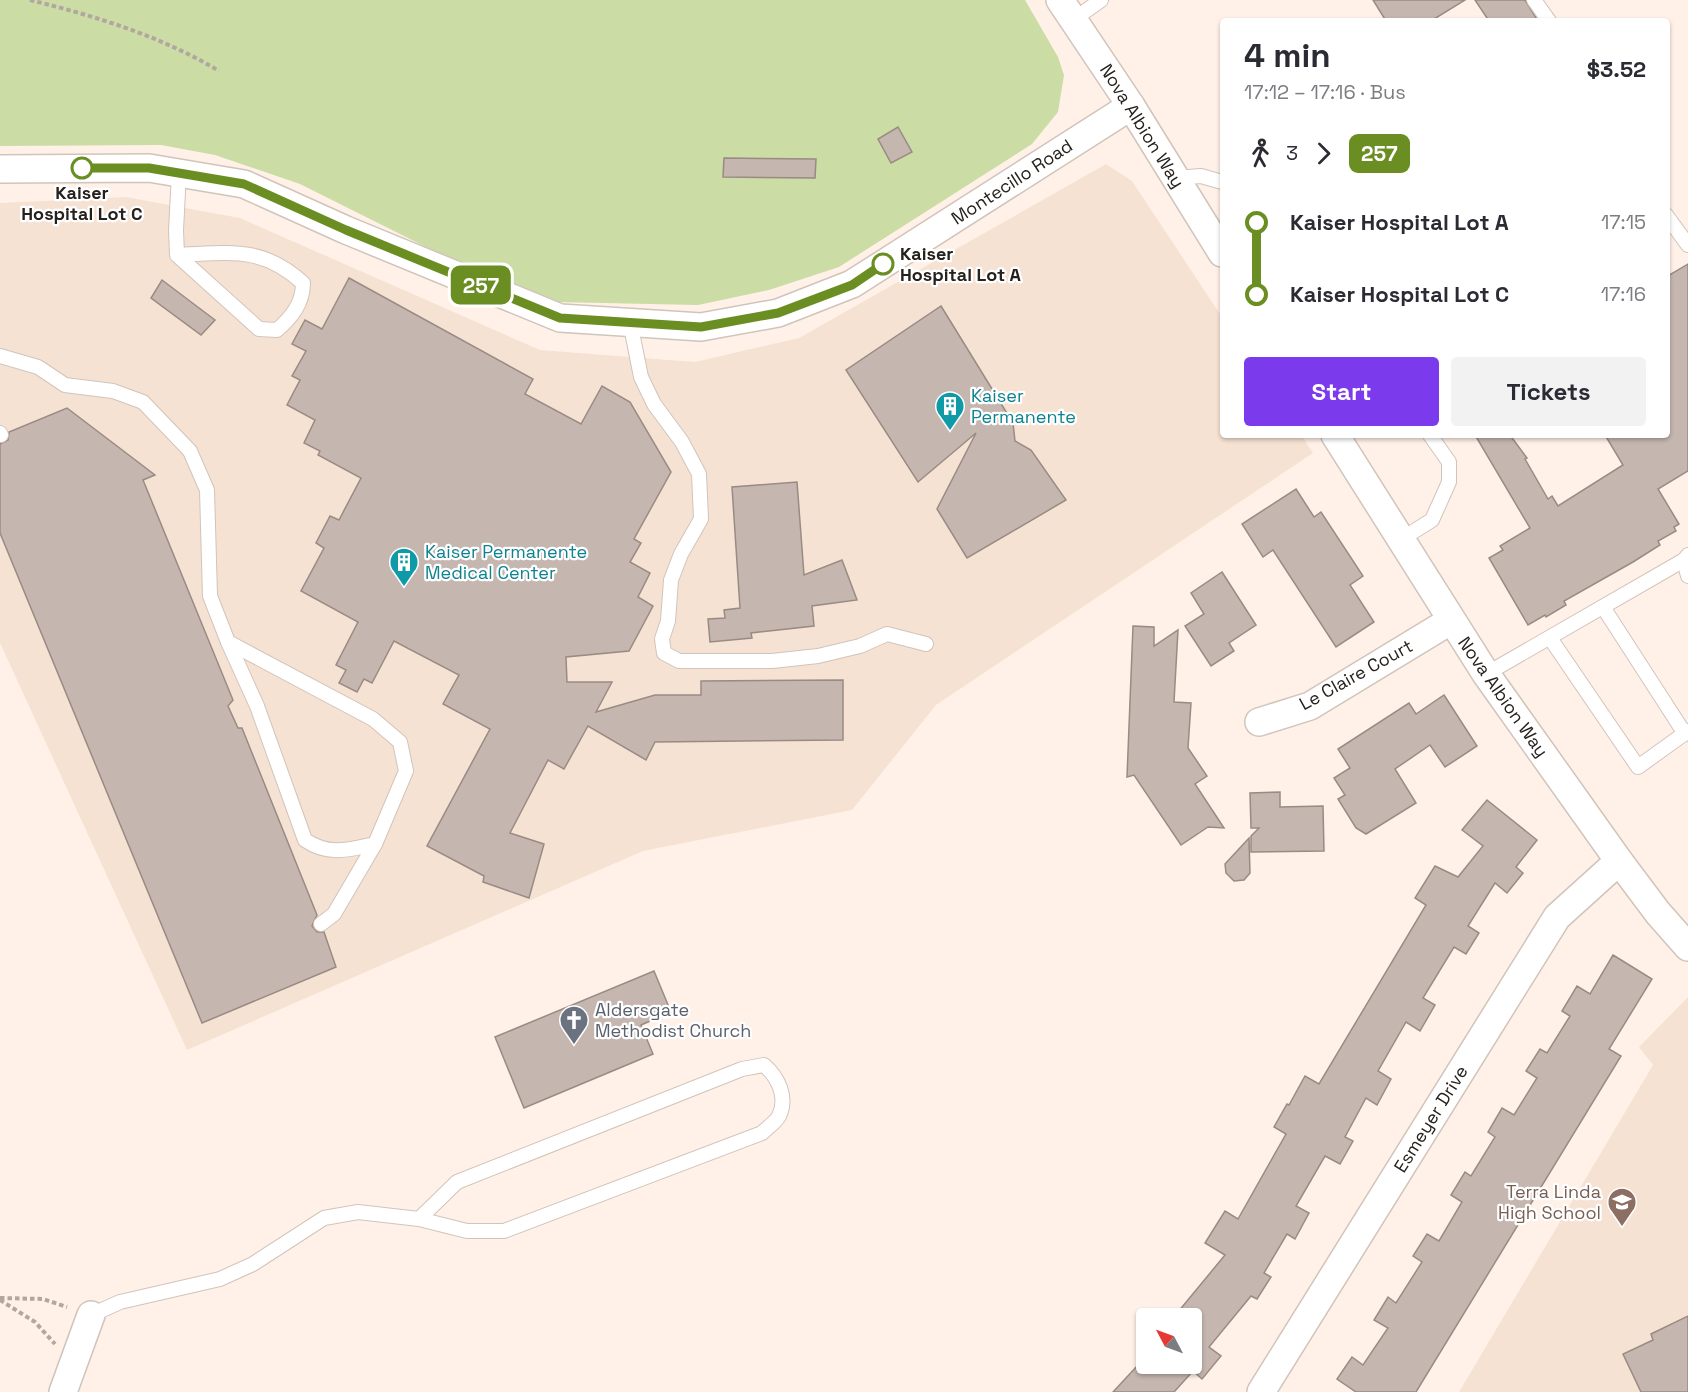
<!DOCTYPE html>
<meta charset="utf-8">
<style>
body{margin:0;font-family:"Space Grotesk",sans-serif;background:#f2f2f3;color:#2b2b33;height:100vh;display:flex;flex-direction:column;font-size:22px;white-space:nowrap}
*{box-sizing:border-box;margin:0}
p{font-size:20px;color:#7c7c81}
.icon{flex:none;width:33px;height:33px;fill:none;stroke:currentColor;stroke-width:2;stroke-linecap:round;stroke-linejoin:round}
.map{position:relative;flex:1;overflow:hidden}
.side{position:absolute;left:1220px;top:18px;width:450px;height:420px;display:flex;flex-direction:column;background:#fff;border-radius:6px;box-shadow:0 2px 4px #0004}
.side>*{flex:none}
.badge{padding:0 12px;border-radius:9px;font-size:21px;line-height:39px}
.needle{width:39px;rotate:311deg}
.tools{position:absolute;left:1136px;top:1308px;display:grid;gap:12px}
.tools a{display:grid;place-items:center;width:66px;height:66px;border-radius:6px;background:#fff;box-shadow:0 2px 4px #0004;font-size:30px}
.map>.badge{position:absolute;translate:-50% -50%;box-shadow:0 0 0 3px #fff}
.legs{display:flex;align-items:center;gap:9px;height:66px;padding:0 24px;font-size:20px}
.legs p{margin-inline-start:auto}
.headline{display:flex;align-items:center;justify-content:space-between;height:102px;padding:0 24px}
h1{font-size:33px;font-weight:800;line-height:45px}
.primary-button{display:flex;gap:12px;margin-top:auto;padding:12px 24px}
.primary-button a{flex:1;height:69px;border-radius:6px;background:#7c3aed;color:#fff;font-size:24px;font-weight:800;line-height:69px;text-align:center}
.primary-button a+a{background:#f2f2f3;color:#2b2b33}
ul{padding:0 24px;list-style:none}
li{display:flex;align-items:center;gap:21px;height:72px;font-size:22px}
li i{display:grid;place-items:center;width:9px;height:100%;margin:0 8px;background:currentColor}
li i::after{content:'';width:15px;height:15px;margin:-8px;border:4px solid;border-radius:50%;background:#fff}
li p{margin-inline-start:auto}
li:first-child i{background:linear-gradient(#0000 50%,currentColor 0)}
li:last-child i{background:linear-gradient(currentColor 50%,#0000 0)}
.map>svg:first-child{display:block}
.built{fill:#f6e2d3}
.green{fill:#cbdca4}
.building{fill:#c5b6af;stroke:#998b84;stroke-width:1.5}
.lines{fill:none;stroke-linecap:round;stroke-linejoin:round}
.lane-casing{stroke:#d1c4ba;stroke-width:16}
.street-casing{stroke:#d1c4ba;stroke-width:30}
.path{stroke:#b1a79f;stroke-width:4;stroke-dasharray:4.5 3;stroke-linecap:butt}
.lane{stroke:#fff;stroke-width:14}
.street{stroke:#fff;stroke-width:27}
.line-1-casing{stroke:#fff;stroke-width:14}
.line-1{stroke:#6b8e23;stroke-width:9}
.stop-1-dot{fill:#fff;stroke:#6b8e23;stroke-width:3}
.labels{text-anchor:middle;stroke-width:4.5;stroke-linejoin:round;paint-order:stroke}
.street-label{font-size:18px;fill:#25211d;stroke:#fff}
.stop-label{font-size:18px;font-weight:bold;fill:#25211d;stroke:#fff}
.culture-label{font-size:18px;fill:#0d838f;stroke:#fff;text-anchor:start}
.worship-label{font-size:18px;fill:#5b616d;stroke:#fff;text-anchor:start}
.education-label{font-size:18px;fill:#785e54;stroke:#fff;text-anchor:end}
</style>
<div class="map">
<svg width="1688" height="1392" viewBox="0 0 1688 1392">
<rect width="100%" height="100%" fill="#fff1e7"/>
<g class="built">
<path d="M1106,164L1132,181L1222,317V435H1301L1313,453L936,705L852,810L643,851L187,1050L0,643V203L126,197L240,218L540,350L695,362L799,338Z"/>
<path d="M1688,997V1392H1459L1653,1065L1639,1047Z"/>
</g>
<path class="green" d="M0,0H1025L1058,57L1064,75L1058,112L1032,144L839,267L769,290L698,305L555,302L476,272L300,184L215,155L161,145L0,146Z"/>
<g class="building">
<path d="M1373,0H1465L1431,21H1386Z"/>
<path d="M1475,0H1525L1538,21H1489Z"/>
<path d="M898,127L912,152L891,163L878,139Z"/>
<path d="M724,158L816,159L815,178L723,177Z"/>
<path d="M1688,264V471L1658,489L1679,524L1674,527L1676,531L1658,541L1660,545L1633,562L1564,601L1566,605L1546,617L1545,615L1528,625L1489,558L1503,550L1500,546L1530,528L1475,435H1510L1527,458L1525,459L1548,499L1552,496L1558,506L1623,465L1605,435H1666V277Z"/>
<path d="M349,278L533,379L525,394L581,424L602,386L630,402L671,472L634,539L641,543L630,562L650,573L638,597L653,606L629,651L566,657L567,682H612L596,712L655,695H701V681L843,680V740L655,742L646,760L588,726L564,769L548,760L510,833L544,844L529,898L483,882L484,876L427,846L490,729L443,704L459,675L394,641L372,683L364,679L357,692L339,683L346,670L336,665L358,622L301,591L324,548L316,543L330,516L339,520L361,478L318,455L320,451L304,443L315,420L287,405L300,380L292,376L306,351L292,344L305,320L322,329Z"/>
<path d="M162,280L215,320L201,335L151,298Z"/>
<path d="M941,306L1013,423L1015,441L1031,450L1066,500L967,558L937,509L976,433L918,482L846,370Z"/>
<path d="M67,408L155,475L143,480L233,700L228,706L238,728H242L317,915L312,926L317,932H324L336,967L202,1023L0,533V444L8,440L9,432Z"/>
<path d="M797,482L804,575L842,560L857,600L812,606L814,626L751,633L752,638L710,642L708,619L725,618L724,610L740,608L732,487Z"/>
<path d="M1296,489L1314,517L1321,512L1363,576L1350,585L1374,622L1336,647L1273,550L1263,557L1242,524Z"/>
<path d="M1222,572L1256,625L1229,643L1234,651L1211,666L1185,626L1204,614L1191,593Z"/>
<path d="M1133,626L1154,627V646L1178,630L1174,702L1191,703L1188,748L1207,776L1195,784L1224,828L1208,827L1181,845L1134,775L1127,777Z"/>
<path d="M1444,695L1477,746L1445,767L1430,745L1395,769L1416,803L1366,834L1356,828L1338,799L1345,795L1334,778L1350,768L1338,749L1409,703L1416,714Z"/>
<path d="M1280,792V807L1323,806L1324,851L1251,852V836L1259,828H1251L1250,793Z"/>
<path d="M1487,800L1537,840L1516,867L1523,873L1507,893L1495,883L1468,926L1479,933L1466,954L1454,947L1423,998L1435,1005L1420,1031L1406,1022L1378,1071L1391,1079L1377,1105L1366,1098L1345,1137L1353,1141L1340,1164L1325,1156L1296,1206L1309,1213L1295,1239L1287,1234L1264,1273L1271,1277L1257,1299L1251,1296L1209,1347L1221,1356L1202,1379L1193,1371L1174,1392H1113L1139,1364H1191V1318H1173L1225,1255L1205,1243L1225,1211L1238,1219L1286,1134L1274,1127L1287,1104L1289,1105L1305,1076L1319,1084L1426,905L1415,898L1435,866L1458,877L1483,846L1462,830Z"/>
<path d="M1249,838L1250,873L1244,880L1234,881L1226,873L1225,864Z"/>
<path d="M1613,955L1652,979L1609,1049L1621,1056L1416,1392H1356L1337,1379L1352,1357L1363,1365L1388,1328L1374,1320L1388,1297L1396,1303L1422,1262L1413,1256L1427,1234L1439,1241L1462,1202L1451,1195L1465,1172L1471,1176L1495,1137L1488,1132L1502,1108L1514,1115L1537,1078L1526,1071L1540,1049L1547,1053L1570,1016L1562,1011L1577,986L1590,994Z"/>
<path d="M654,971L671,1012L641,1025L653,1054L524,1108L495,1037Z"/>
<path d="M1688,1316V1392H1641L1623,1354L1653,1340L1651,1334Z"/>
</g>
<g class="lines">
<g class="lane-casing">
<g id="lane">
<path d="M1534,0L1549,21"/>
<path d="M1073,20L1101,0"/>
<path d="M1176,178L1201,176L1222,182"/>
<path d="M1666,215L1688,245"/>
<path d="M177,255C229,253 261,245 303,283C303,303 292,317 277,330L259,329L177,255L176,230L179,173"/>
<path d="M630,322L641,377L654,404L682,442L699,474L701,519L681,554L671,580L668,621L662,639L664,653L679,661H772L818,656L860,646L887,634L926,644"/>
<path d="M0,356L38,367L65,385L113,391L143,402L190,451L207,490L210,596L228,642L373,719L400,742L406,771L375,844L334,914L321,924"/>
<path d="M0,433L1,435"/>
<path d="M1400,540L1432,520L1449,482V462L1430,435"/>
<path d="M1684,560L1688,576"/>
<path d="M1603,607L1685,734"/>
<path d="M1550,638L1638,767L1688,731"/>
<path d="M228,642L257,706L305,840C329,856 347,850 375,844"/>
<path d="M1486,674L1684,560L1688,555"/>
<path d="M91,1315L120,1302L220,1279L253,1264L324,1218L358,1212L419,1219L467,1231H504L762,1133C767,1128 776,1122 779,1116C788,1097 778,1077 764,1065L742,1069L457,1182L419,1219"/>
</g>
</g>
<g class="street-casing">
<g id="street">
<path d="M1060,0L1131,106L1222,253"/>
<path d="M0,169L149,168L244,184L346,230L560,318L701,327L778,313L852,284L1131,106"/>
<path d="M1335,435L1486,674L1619,861L1658,913L1688,947"/>
<path d="M1259,722L1310,706L1450,621"/>
<path d="M63,1392L91,1315"/>
<path d="M1261,1392L1557,917L1619,861"/>
</g>
</g>
<g class="path">
<path d="M30,0C95,16 161,36 219,71"/>
<path d="M0,1298L43,1299L67,1307"/>
<path d="M0,1300L35,1322L55,1344"/>
</g>
<use href="#lane" class="lane"/>
<use href="#street" class="street"/>
</g>
<g class="lines">
<g class="line-1-casing">
<path id="line-1" d="M82,168H149L244,184L346,230L560,318L701,327L778,313L852,285L883,264"/>
</g>
<use href="#line-1" class="line-1"/>
</g>
<defs>
<g id="building-pin" transform="scale(1.5)"><path d="M0 17L-7.5 6A9.5 9.5 0 1 1 7.5 6Z" fill="#0f9aa8" stroke="#fff"/><path d="M-4-6H4V6H1V3H-1V6H-4ZM-2.5-4.3h1.7v1.8h-1.7ZM.8-4.3h1.7v1.8H.8ZM-2.5-1h1.7V.8h-1.7ZM.8-1h1.7V.8H.8Z" fill="#fff"/></g>
<g id="church-pin" transform="scale(1.5)"><path d="M0 17L-7.5 6A9.5 9.5 0 1 1 7.5 6Z" fill="#6b7280" stroke="#fff"/><path d="M-1.2-6h2.4v3.5h3.3v2.4h-3.3V6h-2.4V-.1h-3.3v-2.4h3.3Z" fill="#fff"/></g>
<g id="school-pin" transform="scale(1.5)"><path d="M0 17L-7.5 6A9.5 9.5 0 1 1 7.5 6Z" fill="#8d6e63" stroke="#fff"/><path d="M0-5L7-2L0 1L-7-2ZM-4 1L0 2.5L4 1V4Q0 6-4 4Z" fill="#fff"/></g>
</defs>
<g fill-rule="evenodd">
<use href="#building-pin" x="950" y="406"/>
<use href="#building-pin" x="404" y="562"/>
<use href="#church-pin" x="574" y="1020"/>
<use href="#school-pin" x="1622" y="1202"/>
</g>
<g class="stop-1-dot">
<circle cx="82" cy="168" r="10"/>
<circle cx="883" cy="264" r="10"/>
</g>
<g class="labels">
<g class="street-label">
<text transform="translate(1142 126) rotate(58)" y="6">Nova Albion Way</text>
<text transform="translate(1012 182) rotate(-33)" y="6">Montecillo Road</text>
<text transform="translate(1356 675) rotate(-29)" y="6">Le Claire Court</text>
<text transform="translate(1503 697) rotate(55)" y="6">Nova Albion Way</text>
<text transform="translate(1431 1119) rotate(-58)" y="6">Esmeyer Drive</text>
</g>
<g class="stop-label">
<text x="82" y="199">Kaiser<tspan x="82" dy="21">Hospital Lot C</tspan></text>
<text x="900" y="260" text-anchor="start">Kaiser<tspan x="900" dy="21">Hospital Lot A</tspan></text>
</g>
<g class="culture-label">
<text x="971" y="402">Kaiser<tspan x="971" dy="21">Permanente</tspan></text>
<text x="425" y="558">Kaiser Permanente<tspan x="425" dy="21">Medical Center</tspan></text>
</g>
<g class="worship-label">
<text x="595" y="1016">Aldersgate<tspan x="595" dy="21">Methodist Church</tspan></text>
</g>
<g class="education-label">
<text x="1601" y="1198">Terra Linda<tspan x="1601" dy="21">High School</tspan></text>
</g>
</g>
</svg>
<div class="tools">
<a><svg class="needle" viewBox="-14 -14 28 28"><path d="M0-13l5 13h-10z" fill="#e53935"/><path d="M0 13l5-13h-10z" fill="#7c7c81"/></svg></a>
</div>
<b class="badge" style="left:481px;top:285px;background:#6b8e23;color:#fff">257</b>
<section class="side">
<div class="headline"><div><h1>4 min</h1><p>17:12 – 17:16 · Bus</p></div><b>$3.52</b></div>
<div class="legs"><svg class="icon" aria-label="walk" viewBox="0 0 24 24"><circle cx="13" cy="4" r="2"/><path d="M13 8l-2 6 4 7M11 14l-3 7M7 12l3-4h3l4 4"/></svg>3<svg class="icon" aria-label="forward" viewBox="0 0 24 24"><path d="M9 5l7 7-7 7"/></svg><b class="badge" style="background:#6b8e23;color:#fff">257</b></div>
<ul>
<li><i style="color:#6b8e23"></i><b>Kaiser Hospital Lot A</b><p>17:15</p></li>
<li><i style="color:#6b8e23"></i><b>Kaiser Hospital Lot C</b><p>17:16</p></li>
</ul>
<div class="primary-button"><a>Start</a><a>Tickets</a></div>
</section>
</div>
